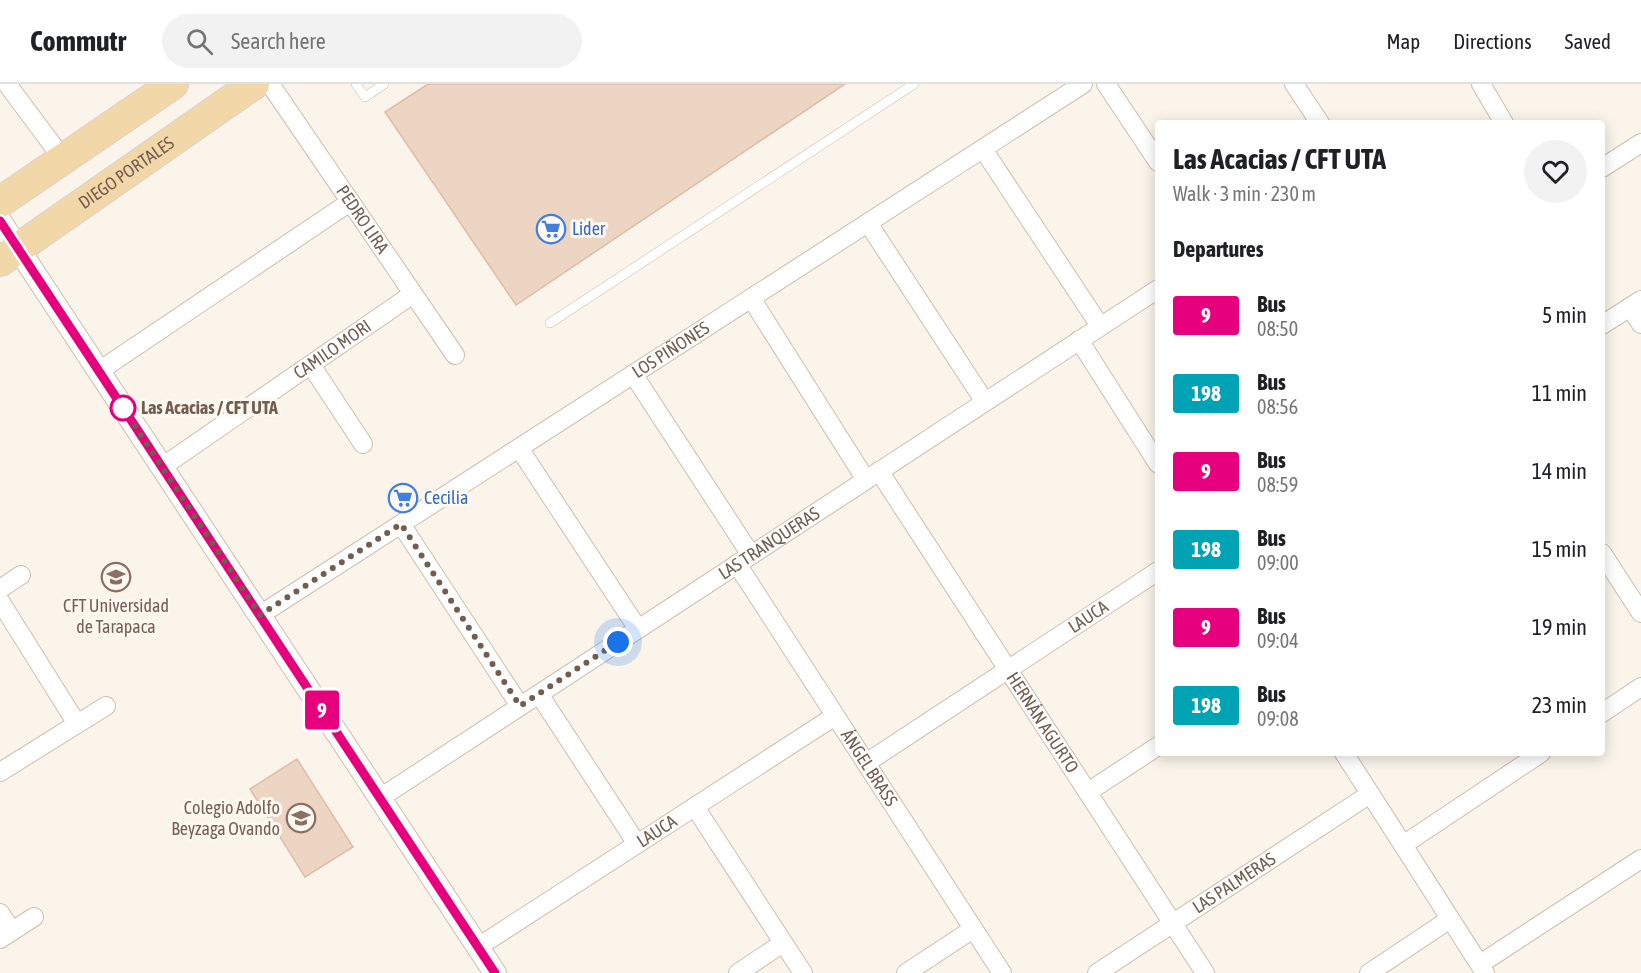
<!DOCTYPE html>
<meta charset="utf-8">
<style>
body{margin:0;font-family:"Asap Condensed",sans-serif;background:#f2f2f2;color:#202124;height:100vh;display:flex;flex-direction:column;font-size:22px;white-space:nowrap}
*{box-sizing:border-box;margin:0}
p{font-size:20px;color:#757577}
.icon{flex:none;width:33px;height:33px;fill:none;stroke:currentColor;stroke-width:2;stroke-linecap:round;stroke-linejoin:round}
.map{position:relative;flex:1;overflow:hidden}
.details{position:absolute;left:1155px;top:36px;width:450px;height:636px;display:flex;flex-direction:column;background:#fff;border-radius:6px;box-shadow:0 3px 15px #0003}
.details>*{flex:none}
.badge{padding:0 12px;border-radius:4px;font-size:21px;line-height:39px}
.you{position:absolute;width:30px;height:30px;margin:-15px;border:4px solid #fff;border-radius:50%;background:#1a73e8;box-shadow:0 0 0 9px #1a73e833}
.map>.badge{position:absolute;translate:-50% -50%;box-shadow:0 0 0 3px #fff}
h2{padding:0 18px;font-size:22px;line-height:54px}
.round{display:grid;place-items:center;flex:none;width:63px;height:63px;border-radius:32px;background:#f2f2f2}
.summary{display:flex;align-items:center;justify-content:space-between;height:102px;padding:0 18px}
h1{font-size:28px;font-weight:700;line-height:45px}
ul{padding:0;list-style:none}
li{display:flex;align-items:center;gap:18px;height:78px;padding:0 18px}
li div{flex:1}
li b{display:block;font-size:22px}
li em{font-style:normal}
li .badge{min-width:66px;font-weight:700;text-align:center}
header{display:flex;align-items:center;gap:36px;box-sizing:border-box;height:84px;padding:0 30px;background:#fff;border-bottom:2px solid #e0e0e0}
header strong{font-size:28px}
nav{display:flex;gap:33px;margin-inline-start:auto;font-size:21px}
.search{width:420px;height:54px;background:#f2f2f2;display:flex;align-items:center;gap:15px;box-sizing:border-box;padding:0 21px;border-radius:33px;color:#757577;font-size:22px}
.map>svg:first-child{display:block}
.building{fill:#edd5c4;stroke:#debca6;stroke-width:1.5}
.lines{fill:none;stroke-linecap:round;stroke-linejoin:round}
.service-casing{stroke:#ccbdb0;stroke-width:10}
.minor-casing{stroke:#ccbdb0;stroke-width:20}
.tertiary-casing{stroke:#ccbdb0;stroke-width:24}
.primary-casing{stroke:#d8d2ce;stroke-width:32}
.service{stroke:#fff;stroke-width:9}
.minor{stroke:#fff;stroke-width:18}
.tertiary{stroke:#fff;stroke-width:22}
.primary{stroke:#f2d8a9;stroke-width:30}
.line-casing{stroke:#fff;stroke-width:14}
.line{stroke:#e6007e;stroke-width:9}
.walk{stroke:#735d4f;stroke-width:6;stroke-dasharray:0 10.8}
.stop-dot{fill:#fff;stroke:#e6007e;stroke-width:3}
.labels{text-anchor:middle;stroke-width:6;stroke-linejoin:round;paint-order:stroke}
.street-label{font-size:18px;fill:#735d4f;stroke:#fdf8f0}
.shop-label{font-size:18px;fill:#366cbe;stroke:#fdf8f0;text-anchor:start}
.stop-label{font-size:18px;font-weight:bold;fill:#735d4f;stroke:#fdf8f0;text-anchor:start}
.education-label{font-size:18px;fill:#785e54;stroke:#fdf8f0}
</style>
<header>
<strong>Commutr</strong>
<div class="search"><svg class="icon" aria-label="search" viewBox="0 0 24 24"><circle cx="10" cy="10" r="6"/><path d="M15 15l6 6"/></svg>Search here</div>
<nav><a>Map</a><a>Directions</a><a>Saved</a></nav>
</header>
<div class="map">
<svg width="1641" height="889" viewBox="0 0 1641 889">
<rect width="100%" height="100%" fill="#fbf4ea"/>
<g class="building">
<path d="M428,0H845L516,221L385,28Z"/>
<path d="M297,675L353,763L305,793L250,705Z"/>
</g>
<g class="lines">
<g class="service-casing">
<g id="service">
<path d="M356,0L365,13L384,0"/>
<path d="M550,239L914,0"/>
</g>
</g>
<g class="minor-casing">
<g id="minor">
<path d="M7,0L63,75"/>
<path id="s1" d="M270,0L455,271"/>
<path d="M1106,0L1158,78"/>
<path d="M1294,0L1320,39"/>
<path d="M1481,0L1504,39"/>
<path d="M983,65L1100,242"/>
<path d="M1602,84L1641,59"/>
<path d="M868,139L985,318"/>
<path d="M751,214L866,396"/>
<path d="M1630,223L1641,240"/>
<path d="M1602,241L1641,216"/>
<path d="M1079,256L1158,380"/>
<path d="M311,281L363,360"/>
<path d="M99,287L350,118"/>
<path d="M633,290L751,471"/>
<path d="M519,364L638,545"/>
<path id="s2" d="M162,383L413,210"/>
<path id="s3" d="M879,387L1205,889"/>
<path d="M401,440L520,622"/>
<path d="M1602,469L1641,529"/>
<path id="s4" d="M737,480L1002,889"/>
<path d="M0,505L21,491"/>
<path d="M0,517L77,640"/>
<path id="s5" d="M260,531L1083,0"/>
<path d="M539,610L637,760"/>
<path d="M1602,629L1641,603"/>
<path d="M1344,669L1485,889"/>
<path id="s6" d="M866,679L1158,487"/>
<path d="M0,688L106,622"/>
<path d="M1088,708L1158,662"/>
<path id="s7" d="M380,714L1158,205"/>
<path d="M695,723L803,889"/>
<path d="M1403,761L1541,669"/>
<path d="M0,829L12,847"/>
<path d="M0,855L34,833"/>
<path id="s8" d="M478,863L835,632"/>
<path d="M1480,880L1641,775"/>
<path d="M738,889L783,859"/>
<path d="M906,889L973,845"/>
<path id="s9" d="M1097,889L1370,710"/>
<path d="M1369,889L1450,835"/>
</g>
</g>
<g class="tertiary-casing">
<path id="tertiary" d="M0,137L495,889"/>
</g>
<g class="primary-casing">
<g id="primary">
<path d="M0,118L173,0"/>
<path id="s10" d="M0,177L254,0"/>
</g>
</g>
<use href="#service" class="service"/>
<use href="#minor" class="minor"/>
<use href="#tertiary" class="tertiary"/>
<use href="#primary" class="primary"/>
</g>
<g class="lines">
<g class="line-casing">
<path id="line" d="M0,137L495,889"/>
</g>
<use href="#line" class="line"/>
<path class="walk" d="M123,324L260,531L401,440L520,622L618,558"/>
</g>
<defs>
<g id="supermarket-ring" transform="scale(1.5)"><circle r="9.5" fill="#fdf8f0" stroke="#3f7fe0" stroke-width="1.5"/><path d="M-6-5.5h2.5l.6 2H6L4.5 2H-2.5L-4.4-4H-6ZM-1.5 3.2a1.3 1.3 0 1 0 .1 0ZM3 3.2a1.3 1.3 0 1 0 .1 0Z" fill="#3f7fe0"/></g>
<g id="university-ring" transform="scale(1.5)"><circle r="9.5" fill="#fdf8f0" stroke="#8d6e63" stroke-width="1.5"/><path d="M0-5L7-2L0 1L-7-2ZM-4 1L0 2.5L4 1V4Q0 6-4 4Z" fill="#8d6e63"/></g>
<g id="school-ring" transform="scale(1.5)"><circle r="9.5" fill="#fdf8f0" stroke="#8d6e63" stroke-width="1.5"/><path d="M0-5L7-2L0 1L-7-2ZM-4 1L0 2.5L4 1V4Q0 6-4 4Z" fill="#8d6e63"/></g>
</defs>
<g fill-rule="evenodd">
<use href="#supermarket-ring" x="551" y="145"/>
<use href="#supermarket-ring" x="403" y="414"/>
<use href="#university-ring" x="116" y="493"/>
<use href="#school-ring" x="301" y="734"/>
</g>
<circle class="stop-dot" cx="123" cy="324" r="12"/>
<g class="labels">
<g class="street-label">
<text dy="6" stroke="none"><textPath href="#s10" startOffset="154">DIEGO PORTALES</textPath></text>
<text dy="6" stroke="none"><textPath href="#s1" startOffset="164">PEDRO LIRA</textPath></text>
<text dy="6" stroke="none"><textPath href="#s2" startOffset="207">CAMILO MORI</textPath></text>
<text dy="6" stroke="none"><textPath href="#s5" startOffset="489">LOS PIÑONES</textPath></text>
<text dy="6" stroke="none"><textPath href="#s7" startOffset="465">LAS TRANQUERAS</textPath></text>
<text dy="6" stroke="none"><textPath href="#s6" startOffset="266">LAUCA</textPath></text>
<text dy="6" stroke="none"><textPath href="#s3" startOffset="300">HERNÁN AGURTO</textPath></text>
<text dy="6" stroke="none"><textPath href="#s4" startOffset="243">ÁNGEL BRASS</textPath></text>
<text dy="6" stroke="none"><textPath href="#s8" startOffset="213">LAUCA</textPath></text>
<text dy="6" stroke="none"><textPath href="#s9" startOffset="164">LAS PALMERAS</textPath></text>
</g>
<g class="shop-label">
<text x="572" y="151">Lider</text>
<text x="424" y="420">Cecilia</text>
</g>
<g class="stop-label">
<text x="141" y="330">Las Acacias / CFT UTA</text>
</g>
<g class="education-label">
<text x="116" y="528">CFT Universidad<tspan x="116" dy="21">de Tarapaca</tspan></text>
<text x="280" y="730" text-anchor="end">Colegio Adolfo<tspan x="280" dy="21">Beyzaga Ovando</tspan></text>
</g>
</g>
</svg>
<div class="you" style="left:618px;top:558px"></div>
<b class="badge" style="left:322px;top:626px;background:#e6007e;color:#fff">9</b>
<section class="details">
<div class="summary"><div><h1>Las Acacias / CFT UTA</h1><p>Walk · 3 min · 230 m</p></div><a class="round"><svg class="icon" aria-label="heart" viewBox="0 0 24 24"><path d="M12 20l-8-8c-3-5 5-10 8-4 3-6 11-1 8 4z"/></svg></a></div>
<h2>Departures</h2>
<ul>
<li><span class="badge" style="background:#e6007e;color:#fff">9</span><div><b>Bus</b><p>08:50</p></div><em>5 min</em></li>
<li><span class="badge" style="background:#00a3b4;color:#fff">198</span><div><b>Bus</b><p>08:56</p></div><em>11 min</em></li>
<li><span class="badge" style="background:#e6007e;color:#fff">9</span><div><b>Bus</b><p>08:59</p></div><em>14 min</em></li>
<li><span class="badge" style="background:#00a3b4;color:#fff">198</span><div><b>Bus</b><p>09:00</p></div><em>15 min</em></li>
<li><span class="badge" style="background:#e6007e;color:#fff">9</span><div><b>Bus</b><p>09:04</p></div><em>19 min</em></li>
<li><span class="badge" style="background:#00a3b4;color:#fff">198</span><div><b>Bus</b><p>09:08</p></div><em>23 min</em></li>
</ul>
</section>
</div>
